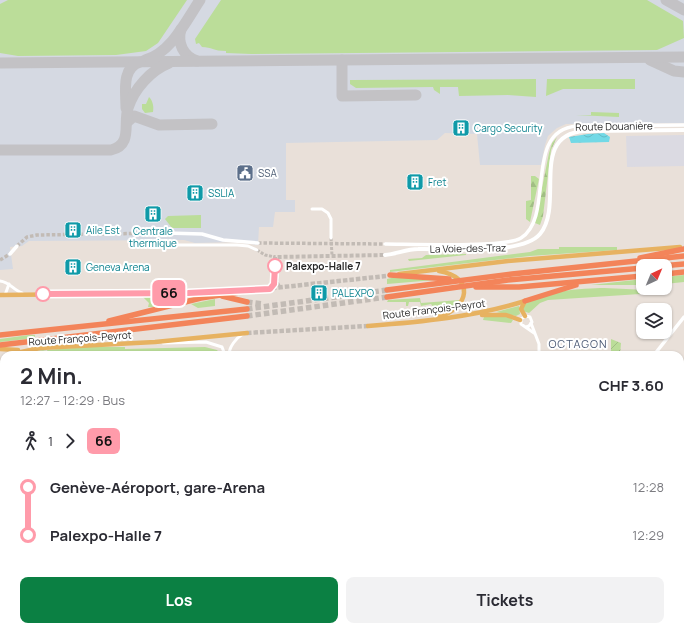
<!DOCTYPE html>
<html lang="de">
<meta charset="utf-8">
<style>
body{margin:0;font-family:Manrope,sans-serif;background:#f2f2f3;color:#2b2b33;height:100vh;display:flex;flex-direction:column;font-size:15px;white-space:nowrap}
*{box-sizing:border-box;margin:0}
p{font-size:13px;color:#7c7c81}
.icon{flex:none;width:22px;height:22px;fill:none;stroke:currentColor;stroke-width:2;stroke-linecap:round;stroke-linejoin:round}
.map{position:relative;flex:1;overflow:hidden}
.sheet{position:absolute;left:0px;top:351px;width:684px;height:280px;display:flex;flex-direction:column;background:#fff;border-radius:12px 12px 0 0;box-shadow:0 1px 3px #0004}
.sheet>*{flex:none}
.badge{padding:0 8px;border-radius:6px;font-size:14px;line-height:26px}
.needle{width:26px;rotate:44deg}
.fabs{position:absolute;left:636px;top:259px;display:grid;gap:8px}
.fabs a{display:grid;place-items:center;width:36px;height:36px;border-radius:8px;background:#fff;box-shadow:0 1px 3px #0004;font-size:20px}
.map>.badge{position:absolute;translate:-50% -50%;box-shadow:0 0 0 2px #fff}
.legs{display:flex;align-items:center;gap:6px;height:44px;padding:0 20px;font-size:13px}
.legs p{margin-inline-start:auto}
.summary{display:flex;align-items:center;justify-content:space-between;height:68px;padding:0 20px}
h1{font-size:22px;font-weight:700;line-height:30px}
.button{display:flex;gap:8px;margin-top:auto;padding:8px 20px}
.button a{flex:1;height:46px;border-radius:8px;background:#0b8043;color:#fff;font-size:16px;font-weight:700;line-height:46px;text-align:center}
.button a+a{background:#f2f2f3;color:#2b2b33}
ul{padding:0 20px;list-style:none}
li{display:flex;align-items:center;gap:14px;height:48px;font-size:15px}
li i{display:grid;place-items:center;width:6px;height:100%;margin:0 5px;background:currentColor}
li i::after{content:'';width:10px;height:10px;margin:-5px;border:3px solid;border-radius:50%;background:#fff}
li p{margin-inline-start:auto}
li:first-child i{background:linear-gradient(#0000 50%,currentColor 0)}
li:last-child i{background:linear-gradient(currentColor 50%,#0000 0)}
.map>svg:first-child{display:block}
.industrial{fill:#dbdae2}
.airport{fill:#d5d9e2}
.grass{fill:#bd9}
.forest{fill:url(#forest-firs)}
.garden{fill:url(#garden-furrows)}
.water{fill:url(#water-waves)}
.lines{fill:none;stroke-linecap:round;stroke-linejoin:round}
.taxiway{stroke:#c3c2c5;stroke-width:11}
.minor-tunnel{stroke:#c2bbb5;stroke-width:3;stroke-dasharray:3 1.5;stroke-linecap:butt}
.tertiary-tunnel{stroke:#c2bbb5;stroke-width:3.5;stroke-dasharray:3.5 2;stroke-linecap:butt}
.secondary-tunnel{stroke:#c2bbb5;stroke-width:4;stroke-dasharray:4 2;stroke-linecap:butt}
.primary-tunnel{stroke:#c2bbb5;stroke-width:4.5;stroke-dasharray:4.5 2;stroke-linecap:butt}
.motorway-tunnel{stroke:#c2bbb5;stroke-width:5.5;stroke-dasharray:5.5 3;stroke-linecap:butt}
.minor{stroke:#fff;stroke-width:3}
.tertiary{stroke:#fff;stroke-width:3.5}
.secondary{stroke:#fff;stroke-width:4}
.primary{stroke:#e7b261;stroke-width:4.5}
.motorway{stroke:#f3845a;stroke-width:5.5}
.line-1-casing{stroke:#fff;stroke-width:9}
.line-1{stroke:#ff9baa;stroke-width:6}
.stop-1-dot{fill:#fff;stroke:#ff9baa;stroke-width:2}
.labels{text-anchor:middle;stroke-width:4;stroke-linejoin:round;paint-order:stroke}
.street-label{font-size:10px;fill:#272727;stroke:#fff}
.culture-label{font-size:10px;fill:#0d838f;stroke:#fff;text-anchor:start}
.service-label{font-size:10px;fill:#4e5e75;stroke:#fff;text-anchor:start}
.stop-label{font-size:10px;font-weight:bold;fill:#272727;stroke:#fff;text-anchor:start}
.neighbourhood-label{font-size:11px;letter-spacing:1px;fill:#4b5974;stroke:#fff}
</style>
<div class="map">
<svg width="684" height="631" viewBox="0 0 684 631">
<defs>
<pattern id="forest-firs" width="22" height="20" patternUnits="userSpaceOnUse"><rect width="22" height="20" fill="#bd9"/><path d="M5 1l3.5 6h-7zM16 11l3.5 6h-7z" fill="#a1be84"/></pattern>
<pattern id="garden-furrows" width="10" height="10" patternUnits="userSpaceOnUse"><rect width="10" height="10" fill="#bd9"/><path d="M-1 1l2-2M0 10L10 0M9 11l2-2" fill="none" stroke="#a1be84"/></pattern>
<pattern id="water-waves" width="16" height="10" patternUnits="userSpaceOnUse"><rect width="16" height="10" fill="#72d9e6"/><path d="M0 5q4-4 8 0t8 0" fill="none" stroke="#63bac5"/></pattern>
</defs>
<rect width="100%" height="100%" fill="#e9e0d9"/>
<path class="industrial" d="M684,135V166L627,167L626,136Z"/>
<path class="airport" d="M0,0H684V123L566,124L557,128L548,136L545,145L541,165H480L477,134L445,133L437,140L286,143V200H295V212H275L273,227H259L258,245L237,242L195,243L184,240L29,241L22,246L10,247L13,269L0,270Z"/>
<g class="grass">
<path d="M8,0H187L158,43L146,51L116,55L18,56L0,53V4Z"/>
<path d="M221,0H647L683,21L684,38L657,50L251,54L226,53V51C213,51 212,47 202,47L199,43L196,44L195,39Z"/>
<path d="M536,79V97L508,95L459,96L458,87H440V94L434,90L433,87L356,88L350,84V80Z"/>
<path d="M547,79H635V89H563L546,96Z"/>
<path d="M149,97C153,101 154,107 153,112L145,113L142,109V104H146Z"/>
<path d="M591,112L619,113V117L576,115H591Z"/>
<path d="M201,215V228H172L165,219L168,216Z"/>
<path d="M559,247H617V250L530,256L390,272V270L530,252L538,249H559Z"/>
<path d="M426,255L466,254V255L409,261L408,259L422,258Z"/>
<path d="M684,275V282L665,284V277Z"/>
<path d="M396,277L435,280L387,284V279Z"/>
<path d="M643,279V285H591Z"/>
<path d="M604,288L648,290V292H641L640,294L548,300L540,303L529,313L523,311L522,308C533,291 585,288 604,288Z"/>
<path d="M142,296H188L189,297L152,307H148L149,303Z"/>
<path d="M420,298L421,303L460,300C455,309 443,315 433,316L434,308L431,304L421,306L420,302H409L408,306H406V302H387L388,300Z"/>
<path d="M215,299V306L198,308L191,304Z"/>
<path d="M519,306L520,314L516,316L496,312Z"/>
<path d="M494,316H506L513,320L511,323L483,320L484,317Z"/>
<path d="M29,335H35V338L0,342V339Z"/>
<path d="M87,347H125V349L205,347L217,350L221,355H49L47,350L27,355H12L33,351Z"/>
<path d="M111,627H172V631H112Z"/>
<path d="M192,627H267V631H191Z"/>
<path d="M493,627H538V631H480Z"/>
<path d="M555,627H626V631H543V629Z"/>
</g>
<g class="forest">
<path d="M557,137L551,150L543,216L540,225L535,223L549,153L552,143Z"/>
<path d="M531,176H535L539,179L530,222L526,219V201L531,200Z"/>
</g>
<g class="garden">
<path d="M611,339L621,343L620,355H611Z"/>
<path d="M4,361V389H0V362Z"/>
<path d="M0,401L2,402L1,406H4V482H2L3,501H0V471H3L0,447Z"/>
<path d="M680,446L681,449L684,448V525L680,519V490L682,489Z"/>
<path d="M4,504V555L0,556V505Z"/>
<path d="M0,577L3,584H0V588H4V610L0,611Z"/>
<path d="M680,587L684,589L683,629L670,627H680Z"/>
<path d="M272,627H307L306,631H272Z"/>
</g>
<path class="water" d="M604,133L610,137L609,142L571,143L569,137L588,134Z"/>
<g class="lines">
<g class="taxiway">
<path d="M666,0L684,10"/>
<path d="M181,29C177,43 183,56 197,61"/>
<path d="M145,60C171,53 186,21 200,0"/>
<path d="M342,60V96L416,95"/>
<path d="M650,60L674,71L684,72"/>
<path d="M0,63L684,57"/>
<path d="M126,108C126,92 121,68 140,62"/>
<path d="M127,122L134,116L159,125L212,124"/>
<path d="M0,150H111C133,145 123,123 128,108C134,89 151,70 169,63"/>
</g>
<g class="minor-tunnel">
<path d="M331,238L332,255"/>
<path d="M257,250L265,255L275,257"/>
</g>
<g class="tertiary-tunnel">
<path d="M258,243L385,244"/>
<path d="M17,246L27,237L37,235L166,233"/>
<path d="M0,260L10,254"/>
</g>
<g class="secondary-tunnel">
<path d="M275,271L277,283L280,288"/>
<path d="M270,289L274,284L275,257L385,255"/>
</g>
<g class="primary-tunnel">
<path d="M246,291L386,276"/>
<path d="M247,333L368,326"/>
<path d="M683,631L684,629"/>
</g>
<g class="motorway-tunnel">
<path d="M247,302L263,304"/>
<path d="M247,309L387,290"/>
<path d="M247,316L387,297"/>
</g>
<g class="minor">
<path d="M312,209H322L328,213L331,219V238"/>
<path d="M155,247L158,245H237L248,246L257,250"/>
<path d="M0,281C10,282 13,290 22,293"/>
<path d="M5,295L9,284"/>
<path d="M531,323L539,344V355"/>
<path d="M526,327L529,326L532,322L530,317L526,316L521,319V324L534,333"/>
<path d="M163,343L206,342L222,347L225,355"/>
<path d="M229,355C229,347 236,338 243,334"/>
<path d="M0,394L4,395"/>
<path d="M680,424L684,422"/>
<path d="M0,503H4"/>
<path d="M75,627L76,631"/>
<path d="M629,627V631"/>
<path d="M657,627L680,631"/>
<path d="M0,630L4,621"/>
<path d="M187,631L188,627"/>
</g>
<g class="tertiary">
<path d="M166,233L202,234L223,240L258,243"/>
<path d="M385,244C409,244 505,248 521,238C556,216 522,130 577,126L684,125"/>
<path d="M10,254L17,246"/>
<path d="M654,355L684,317"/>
<path d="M0,561L4,560"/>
<path d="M680,567L684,566"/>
<path d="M364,627L377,631"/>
<path d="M390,627L392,631"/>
<path d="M424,631L434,627"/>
</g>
<path class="secondary" d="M385,255C396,254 407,249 418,249C447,248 521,256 540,234C565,204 528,134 585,131L684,130"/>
<g class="primary">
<path d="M399,274L508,261L680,247"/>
<path d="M200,292L231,291"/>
<path d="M0,295L191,293"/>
<path d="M525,301L521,309L525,316"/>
<path d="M482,315H506L520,320"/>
<path d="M438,317C470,308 475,277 439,271"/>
<path d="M368,326C421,322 474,317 525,301"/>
<path d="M0,349L18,350"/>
<path d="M7,355L40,348L155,342L247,333"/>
</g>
<g class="motorway">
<path d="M640,258L684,249"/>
<path d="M661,266L684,264"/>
<path d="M665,274L684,272"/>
<path d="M390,275L449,279"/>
<path d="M476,287H519L643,276"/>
<path d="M387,290L512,274L684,256"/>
<path d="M188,293L209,295"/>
<path d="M222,296L247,302"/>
<path d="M387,297L508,280L643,268"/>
<path d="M525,301L576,285"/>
<path d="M109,321L201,298L246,291"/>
<path d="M0,335L247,309"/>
<path d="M0,345L247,316"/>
</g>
</g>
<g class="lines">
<g class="line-1-casing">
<path id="line-1" d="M43,294L188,293L270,289L274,284L275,266"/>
</g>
<use href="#line-1" class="line-1"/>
</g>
<defs>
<g id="building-square" transform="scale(0.9)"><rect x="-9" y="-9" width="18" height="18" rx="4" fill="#0f9aa8" stroke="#fff"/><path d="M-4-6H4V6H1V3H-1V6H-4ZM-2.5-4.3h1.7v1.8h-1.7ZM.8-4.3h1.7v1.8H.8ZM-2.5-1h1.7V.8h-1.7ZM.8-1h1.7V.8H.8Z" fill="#fff"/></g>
<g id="civic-square" transform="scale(0.9)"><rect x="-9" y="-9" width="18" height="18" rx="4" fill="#5c6f8a" stroke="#fff"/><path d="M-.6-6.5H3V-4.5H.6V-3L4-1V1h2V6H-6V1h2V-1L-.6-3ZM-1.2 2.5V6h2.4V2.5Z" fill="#fff"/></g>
</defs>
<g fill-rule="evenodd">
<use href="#building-square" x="461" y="128"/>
<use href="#civic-square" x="245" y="173"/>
<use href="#building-square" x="415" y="182"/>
<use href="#building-square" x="195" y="193"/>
<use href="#building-square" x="153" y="214"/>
<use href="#building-square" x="73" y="230"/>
<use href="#building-square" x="73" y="267"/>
<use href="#building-square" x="319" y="293"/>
</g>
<g class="stop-1-dot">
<circle cx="275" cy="266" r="7"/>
<circle cx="43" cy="294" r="7"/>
</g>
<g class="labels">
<g class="street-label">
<text transform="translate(614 126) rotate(-1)" y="4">Route Douanière</text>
<text transform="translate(468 248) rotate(-1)" y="4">La Voie-des-Traz</text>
<text transform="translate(434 309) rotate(-7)" y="4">Route François-Peyrot</text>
<text transform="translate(80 338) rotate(-4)" y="4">Route François-Peyrot</text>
</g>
<g class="culture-label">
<text x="474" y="132">Cargo Security</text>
<text x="428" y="186">Fret</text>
<text x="208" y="197">SSLIA</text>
<text x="86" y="234">Aile Est</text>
<text x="153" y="235" text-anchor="middle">Centrale<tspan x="153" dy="12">thermique</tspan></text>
<text x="86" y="271">Geneva Arena</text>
<text x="332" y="297">PALEXPO</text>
</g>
<g class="service-label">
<text x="258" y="177">SSA</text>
</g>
<g class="stop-label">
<text x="286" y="270">Palexpo-Halle 7</text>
</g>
<g class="neighbourhood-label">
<text x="578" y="348">OCTAGON</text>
</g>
</g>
</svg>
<div class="fabs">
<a><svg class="needle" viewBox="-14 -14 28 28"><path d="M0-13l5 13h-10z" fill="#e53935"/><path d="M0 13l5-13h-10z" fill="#7c7c81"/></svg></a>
<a><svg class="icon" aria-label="layers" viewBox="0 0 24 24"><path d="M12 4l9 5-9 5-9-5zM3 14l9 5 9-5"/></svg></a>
</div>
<b class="badge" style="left:169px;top:293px;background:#ff9baa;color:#111">66</b>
<section class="sheet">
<div class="summary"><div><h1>2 Min.</h1><p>12:27 – 12:29 · Bus</p></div><b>CHF 3.60</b></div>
<div class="legs"><svg class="icon" aria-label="walk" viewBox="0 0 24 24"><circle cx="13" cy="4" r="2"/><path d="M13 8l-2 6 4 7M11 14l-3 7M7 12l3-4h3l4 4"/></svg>1<svg class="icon" aria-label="forward" viewBox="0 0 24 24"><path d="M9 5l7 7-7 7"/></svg><b class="badge" style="background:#ff9baa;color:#111">66</b></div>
<ul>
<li><i style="color:#ff9baa"></i><b>Genève-Aéroport, gare-Arena</b><p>12:28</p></li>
<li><i style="color:#ff9baa"></i><b>Palexpo-Halle 7</b><p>12:29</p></li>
</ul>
<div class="button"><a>Los</a><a>Tickets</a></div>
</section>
</div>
